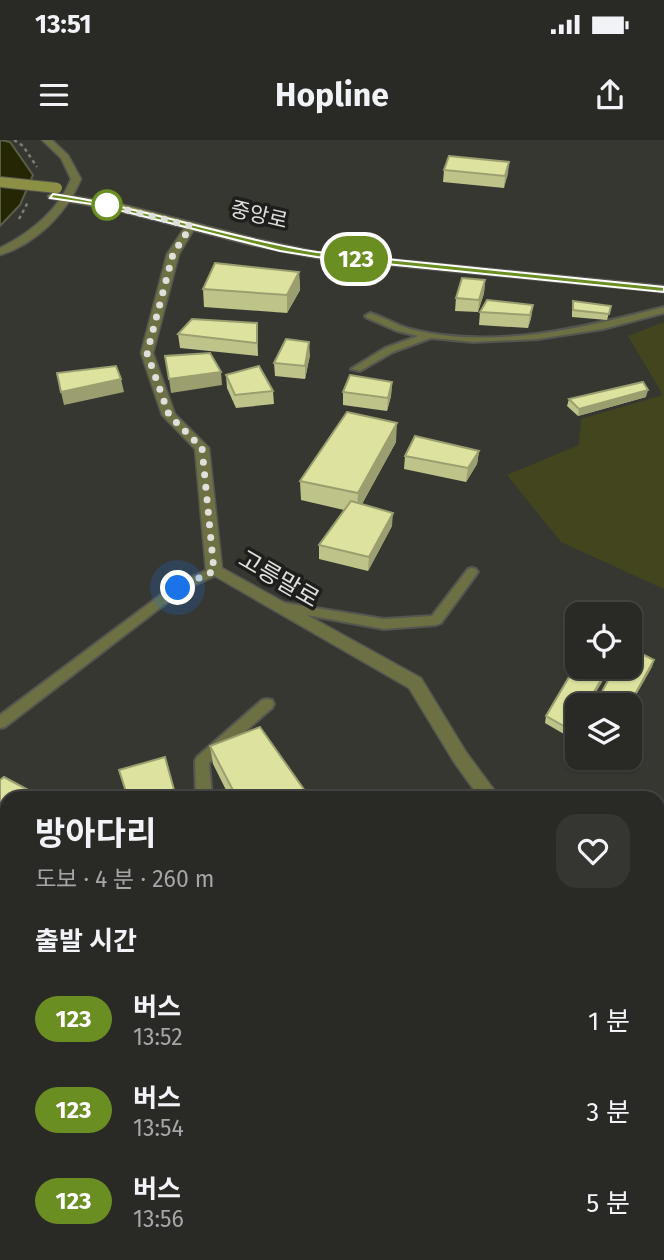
<!DOCTYPE html>
<html lang="ko">
<meta charset="utf-8">
<style>
body{margin:0;font-family:"Fira Sans","Noto Sans KR",sans-serif;background:#353532;color:#f1f3f6;height:100vh;display:flex;flex-direction:column;font-size:26px;white-space:nowrap}
*{box-sizing:border-box;margin:0}
p{font-size:23px;color:#a5a6a7}
.icon{flex:none;width:38px;height:38px;fill:none;stroke:currentColor;stroke-width:2;stroke-linecap:round;stroke-linejoin:round}
.map{position:relative;flex:1;overflow:hidden}
.sheet{position:absolute;left:0px;top:651px;width:665px;height:469px;display:flex;flex-direction:column;background:#292926;border-radius:21px 21px 0 0;box-shadow:0 2px 5px #0004,0 0 0 2px #454543}
.sheet>*{flex:none}
.badge{padding:0 14px;border-radius:23px;font-size:24px;line-height:46px}
.fabs{position:absolute;left:565px;top:462px;display:grid;gap:14px}
.fabs a{display:grid;place-items:center;width:77px;height:77px;border-radius:14px;background:#292926;box-shadow:0 2px 5px #0004,0 0 0 2px #454543;font-size:35px}
.you{position:absolute;width:35px;height:35px;margin:-18px;border:5px solid #fff;border-radius:50%;background:#1a73e8;box-shadow:0 0 0 10px #1a73e833}
.map>.badge{position:absolute;translate:-50% -50%;box-shadow:0 0 0 4px #fff}
h2{padding:0 35px;font-size:26px;line-height:63px}
.round{display:grid;place-items:center;flex:none;width:74px;height:74px;border-radius:21px;background:#353532}
.overview{display:flex;align-items:center;justify-content:space-between;height:119px;padding:0 35px}
h1{font-size:33px;font-weight:700;line-height:52px}
ul{padding:0;list-style:none}
li{display:flex;align-items:center;gap:21px;height:91px;padding:0 35px}
li div{flex:1}
li b{display:block;font-size:26px}
li em{font-style:normal}
li .badge{min-width:77px;font-weight:700;text-align:center}
.status{display:flex;justify-content:space-between;align-items:center;height:49px;padding:0 35px;background:#292926;direction:ltr}
.status svg{height:19px;fill:currentColor}
header{display:flex;justify-content:space-between;align-items:center;height:91px;padding:0 35px;background:#292926;font-size:32px;font-weight:700}
.map>svg:first-child{display:block}
.green{fill:#43451e}
.water{fill:#242604;stroke:#5c5e45;stroke-width:2}
.lines{fill:none;stroke-linecap:round;stroke-linejoin:round}
.service-casing{stroke:#555551;stroke-width:4}
.minor-casing{stroke:#555551;stroke-width:3}
.tertiary-casing{stroke:#555551;stroke-width:3}
.secondary-casing{stroke:#555551;stroke-width:3}
.path{stroke:#7d7d78;stroke-width:2.5;stroke-dasharray:3.5 3.5;stroke-linecap:butt}
.service{fill:#6d7042;fill-rule:evenodd}
.minor{fill:#6d7042;fill-rule:evenodd}
.tertiary{fill:#6d7042;fill-rule:evenodd}
.secondary{fill:#8b9044;fill-rule:evenodd}
.secondary-bridge-casing{stroke:#555551;stroke-width:12;stroke-linecap:butt}
.secondary-bridge{stroke:#8b9044;stroke-width:10}
.wall{fill:#bec389}
.shaded-wall{fill:#9b9f6f}
.building{fill:#dde39f;stroke:#9b9f6f;stroke-width:2}
.line{fill:#6b8e23;stroke:#fff;stroke-width:2}
.walk{stroke:#dfe0dc;stroke-width:7;stroke-dasharray:0 12.6}
.stop-dot{fill:#fff;stroke:#6b8e23;stroke-width:3.5}
.labels{text-anchor:middle;stroke-width:7;stroke-linejoin:round;paint-order:stroke}
.far-street-label{font-size:21px;fill:#dfe0dc;stroke:#1e1f1c}
.street-label{font-size:24px;fill:#dfe0dc;stroke:#1e1f1c}
</style>
<div class="status"><b>13:51</b><svg viewBox="0 0 49 12"><path d="M0 12V9h3v3zM5 12V6h3v6zM10 12V3h3v9zM15 12V0h3v12zM26 1h20v11H26zM47 4h2v5h-2z"/></svg></div>
<header><svg class="icon" aria-label="menu" viewBox="0 0 24 24"><path d="M4 6h16M4 12h16M4 18h16"/></svg>Hopline<svg class="icon" aria-label="share" viewBox="0 0 24 24"><path d="M12 15V3M7 8l5-5 5 5M5 13v7h14v-7"/></svg></header>
<div class="map">
<svg width="664" height="1120" viewBox="0 0 664 1120">
<rect width="100%" height="100%" fill="#373732"/>
<path class="green" d="M664,182V449L561,402L507,335L579,305L581,279L663,255L628,196Z"/>
<path class="water" d="M0,0L10,2L33,35L20,65L0,86Z"/>
<g class="lines">
<g class="service-casing">
<g id="service">
<path d="M664,167V173L603,189L538,199L473,202L431,198L393,212L360,231L351,229L385,208L418,196L397,191L367,178L365,176L370,173C384,177 396,185 410,189C493,210 583,188 664,167Z"/>
<path d="M214,427L220,431L218,434L182,451L5,587L0,588V575L174,445Z"/>
<path d="M472,428L476,429L478,432L476,435L441,483L436,485L384,489L279,470L273,466L279,462L384,479L432,476L468,429Z"/>
<path d="M267,559L272,560L274,564L272,568L209,623L212,658H196L195,621L197,617L262,560Z"/>
<path d="M7,790V808L0,812V794Z"/>
</g>
</g>
<g class="minor-casing">
<g id="minor">
<path d="M42,0H52L68,15L81,39C67,73 36,104 0,115V108C30,93 58,71 71,39L61,18Z"/>
<path d="M191,83L196,86L179,114L153,213L175,274L209,308L222,428L421,538L466,612L500,658H480L454,622L409,548L206,431L195,309L162,275L141,213L167,114L187,84Z"/>
<path d="M0,906L7,909V943L0,940Z"/>
<path d="M54,1113H80L79,1120H53Z"/>
<path d="M277,1113H303L306,1120H280Z"/>
</g>
</g>
<g class="tertiary-casing">
<g id="tertiary">
<path d="M664,850V870L658,872V852Z"/>
<path d="M6,1111L7,1113H46L43,1120H2Z"/>
</g>
</g>
<g class="secondary-casing">
<path id="secondary" d="M53,53L120,64L252,98L317,112L664,146V152L317,118L251,105L120,71L49,58L48,56Z"/>
</g>
<g class="path">
<path d="M14,0L23,6L37,27"/>
<path d="M19,79L28,62"/>
</g>
<use href="#service" class="service"/>
<use href="#minor" class="minor"/>
<use href="#tertiary" class="tertiary"/>
<use href="#secondary" class="secondary"/>
<g class="secondary-bridge-casing">
<path id="secondary-bridge" d="M0,42L57,48"/>
</g>
<use href="#secondary-bridge" class="secondary-bridge"/>
</g>
<g class="wall">
<path d="M509,22L504,48L443,42L444,30Z"/>
<path d="M299,132L300,150L287,173L204,167L203,149Z"/>
<path d="M485,140L484,153L478,172L455,171L456,158Z"/>
<path d="M573,161L611,166L607,180L572,177V167Z"/>
<path d="M533,165L531,178L528,188L479,185L480,172Z"/>
<path d="M257,183L258,216L180,208L178,194Z"/>
<path d="M310,215L305,239L275,236L274,223Z"/>
<path d="M226,235L273,251L274,264L236,268L227,248Z"/>
<path d="M392,242L391,256L387,271L343,265V252Z"/>
<path d="M646,257L578,276L567,266L569,259Z"/>
<path d="M396,302L362,364L392,386L368,431L319,419V405L344,370L301,360L300,341Z"/>
<path d="M479,311L477,324L466,342L404,329L405,316Z"/>
<path d="M611,527L588,565H578V583L569,597L545,583L546,576Z"/>
<path d="M210,606L310,658H230L213,624Z"/>
<path d="M664,919V976L658,969V921Z"/>
<path d="M610,1113H658L664,1120H615Z"/>
</g>
<g class="shaded-wall">
<path d="M509,22L508,34L504,48L505,36Z"/>
<path d="M299,132L300,150L287,173V155Z"/>
<path d="M485,140L484,153L478,172L479,160Z"/>
<path d="M533,165L531,178L528,188L530,175Z"/>
<path d="M309,202L310,215L305,239V226Z"/>
<path d="M221,232L222,245L171,253L169,239Z"/>
<path d="M121,239L124,252L64,265L61,252Z"/>
<path d="M392,242L391,256L387,271L388,258Z"/>
<path d="M648,250L646,257L578,276L579,269Z"/>
<path d="M397,283L396,302L357,373L358,353Z"/>
<path d="M479,311L477,324L466,342L468,328Z"/>
<path d="M393,373L392,386L368,431L369,417Z"/>
<path d="M654,520L652,527L630,566L629,565Z"/>
<path d="M609,527H611L588,565H586Z"/>
<path d="M578,579V583L569,597L571,590Z"/>
<path d="M7,697V722L0,729V704Z"/>
</g>
<g class="building">
<path d="M449,16L509,22L505,36L444,30Z"/>
<path d="M215,123L299,132L287,155L203,149Z"/>
<path d="M462,138L485,140L479,160L456,158Z"/>
<path d="M487,160L533,165L530,175L480,172Z"/>
<path d="M573,161L611,166L609,174L573,170Z"/>
<path d="M192,179L257,183V203L178,194Z"/>
<path d="M286,199L309,202L305,226L274,223Z"/>
<path d="M210,213L221,232L169,239L165,216Z"/>
<path d="M116,226L121,239L61,252L57,233Z"/>
<path d="M259,226L273,251L235,255L226,235Z"/>
<path d="M350,235L392,242L388,258L343,252Z"/>
<path d="M643,242L648,250L579,269L569,259Z"/>
<path d="M347,272L397,283L358,353L300,341Z"/>
<path d="M415,296L479,311L468,328L405,316Z"/>
<path d="M351,361L393,373L369,417L319,405Z"/>
<path d="M630,508L654,520L629,565H595L615,527H630Z"/>
<path d="M578,522V527H609L586,565H578V579L571,590L546,576Z"/>
<path d="M260,587L310,658H237L210,606Z"/>
<path d="M165,617L176,657L128,658L119,630Z"/>
<path d="M4,637L43,658H7V697L0,704V640Z"/>
<path d="M664,919V959L658,952V921Z"/>
<path d="M658,1039L664,1047V1120H630L626,1113H658Z"/>
</g>
<path class="line" d="M53,54C142,67 228,98 317,112L664,147V152L317,117L280,111L99,65L50,58Z"/>
<g class="lines">
<path class="walk" d="M107,65L99,63L191,86L173,114L147,213L169,275L202,308L214,431L178,448"/>
</g>
<circle class="stop-dot" cx="107" cy="65" r="14"/>
<g class="labels">
<g class="far-street-label">
<text transform="translate(259 75) rotate(13)" y="7">중앙로</text>
</g>
<g class="street-label">
<text transform="translate(279 439) rotate(30)" y="8">고릉말로</text>
</g>
</g>
</svg>
<div class="fabs">
<a><svg class="icon" aria-label="locate" viewBox="0 0 24 24"><circle cx="12" cy="12" r="6"/><path d="M12 2v4M12 18v4M2 12h4M18 12h4"/></svg></a>
<a><svg class="icon" aria-label="layers" viewBox="0 0 24 24"><path d="M12 4l9 5-9 5-9-5zM3 14l9 5 9-5"/></svg></a>
</div>
<div class="you" style="left:178px;top:448px"></div>
<b class="badge" style="left:356px;top:119px;background:#6b8e23;color:#fff">123</b>
<section class="sheet">
<div class="overview"><div><h1>방아다리</h1><p>도보 · 4 분 · 260 m</p></div><a class="round"><svg class="icon" aria-label="heart" viewBox="0 0 24 24"><path d="M12 20l-8-8c-3-5 5-10 8-4 3-6 11-1 8 4z"/></svg></a></div>
<h2>출발 시간</h2>
<ul>
<li><span class="badge" style="background:#6b8e23;color:#fff">123</span><div><b>버스</b><p>13:52</p></div><em>1 분</em></li>
<li><span class="badge" style="background:#6b8e23;color:#fff">123</span><div><b>버스</b><p>13:54</p></div><em>3 분</em></li>
<li><span class="badge" style="background:#6b8e23;color:#fff">123</span><div><b>버스</b><p>13:56</p></div><em>5 분</em></li>
</ul>
</section>
</div>
